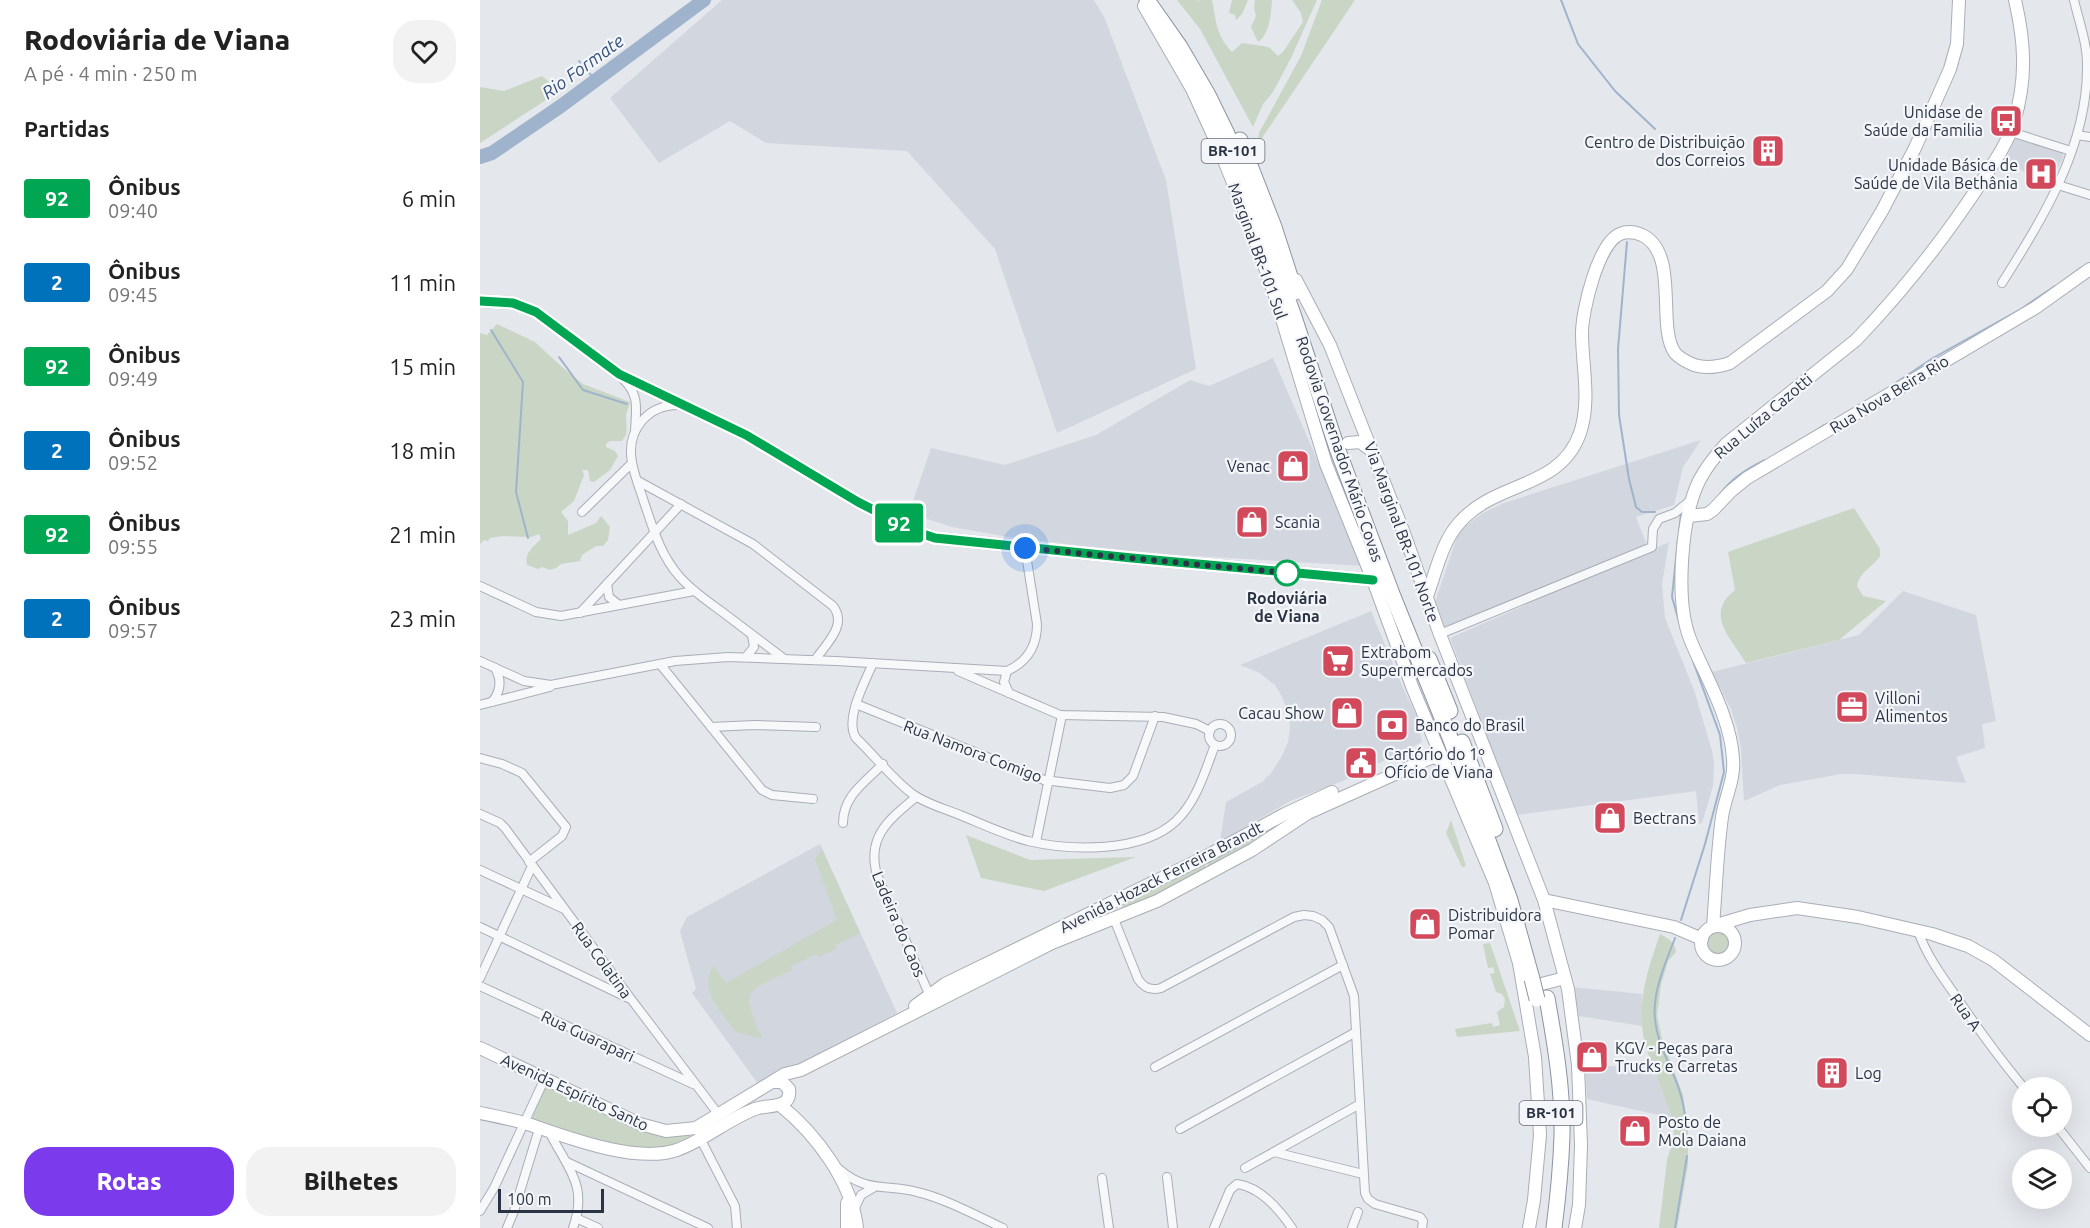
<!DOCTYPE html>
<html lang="pt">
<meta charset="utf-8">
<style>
body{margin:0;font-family:Ubuntu,sans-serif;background:#f2f2f2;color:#222;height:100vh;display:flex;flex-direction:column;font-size:22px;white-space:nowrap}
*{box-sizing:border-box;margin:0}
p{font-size:20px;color:#767676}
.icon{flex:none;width:33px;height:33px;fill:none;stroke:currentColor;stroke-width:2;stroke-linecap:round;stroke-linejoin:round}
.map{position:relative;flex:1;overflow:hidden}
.panel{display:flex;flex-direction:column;background:#fff;width:480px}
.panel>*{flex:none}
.badge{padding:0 12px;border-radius:4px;font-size:21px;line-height:39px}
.tools{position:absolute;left:1532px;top:1077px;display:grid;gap:12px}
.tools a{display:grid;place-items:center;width:60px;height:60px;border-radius:50%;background:#fff;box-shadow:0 6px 24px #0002;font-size:30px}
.scale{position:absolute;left:18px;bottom:15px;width:106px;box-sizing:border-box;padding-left:6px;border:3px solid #2b3445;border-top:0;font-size:16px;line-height:21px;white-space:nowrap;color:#2b3445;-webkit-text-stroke:4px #f4f6f9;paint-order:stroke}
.you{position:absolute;width:30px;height:30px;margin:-15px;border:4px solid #fff;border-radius:50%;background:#1a73e8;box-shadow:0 0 0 9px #1a73e833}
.map>.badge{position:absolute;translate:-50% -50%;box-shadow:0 0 0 3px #fff}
h2{padding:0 24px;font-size:22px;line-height:54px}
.round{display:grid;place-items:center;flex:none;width:63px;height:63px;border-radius:24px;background:#f2f2f2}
.overview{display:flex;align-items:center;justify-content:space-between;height:102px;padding:0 24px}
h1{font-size:28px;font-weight:800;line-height:45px}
.action{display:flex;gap:12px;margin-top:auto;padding:12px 24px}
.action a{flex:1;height:69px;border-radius:24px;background:#7c3aed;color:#fff;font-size:24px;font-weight:800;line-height:69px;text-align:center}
.action a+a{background:#f2f2f2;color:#222}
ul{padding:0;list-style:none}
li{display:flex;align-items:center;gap:18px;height:84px;padding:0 24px}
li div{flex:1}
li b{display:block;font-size:22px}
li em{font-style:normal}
li .badge{min-width:66px;font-weight:700;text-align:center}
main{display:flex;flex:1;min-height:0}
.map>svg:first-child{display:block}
.built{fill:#d2d6de}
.green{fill:#c9d6c5}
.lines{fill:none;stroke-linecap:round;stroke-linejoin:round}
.stream{stroke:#9fb4cc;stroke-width:2}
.river{stroke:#9fb4cc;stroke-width:14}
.street-casing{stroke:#a9aeb7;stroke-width:10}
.secondary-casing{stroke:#a9aeb7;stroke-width:14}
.highway-casing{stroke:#8b94a3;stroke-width:17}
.street{stroke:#f7f8fa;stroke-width:8}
.secondary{stroke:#fff;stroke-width:12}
.highway{stroke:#fff;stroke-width:15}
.highway-bridge-casing{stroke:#8b94a3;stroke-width:17;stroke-linecap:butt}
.highway-bridge{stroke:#fff;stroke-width:15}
.line-casing{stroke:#fff;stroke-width:14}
.line{stroke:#00a651;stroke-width:9}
.walk{stroke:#2b3445;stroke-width:6;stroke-dasharray:0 10.8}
.stop-dot{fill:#fff;stroke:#00a651;stroke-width:3}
.labels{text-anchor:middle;stroke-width:4.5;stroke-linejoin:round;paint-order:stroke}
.shield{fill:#f4f6f9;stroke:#676e7b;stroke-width:1.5}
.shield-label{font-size:15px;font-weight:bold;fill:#2b3445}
.poi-label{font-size:16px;fill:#2b3445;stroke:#f4f6f9;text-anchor:start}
.street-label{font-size:16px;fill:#2b3445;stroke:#f4f6f9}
.stop-label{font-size:16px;font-weight:bold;fill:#2b3445;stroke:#f4f6f9}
.water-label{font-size:18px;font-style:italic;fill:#34527a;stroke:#f4f6f9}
</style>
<main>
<section class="panel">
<div class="overview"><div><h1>Rodoviária de Viana</h1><p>A pé · 4 min · 250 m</p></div><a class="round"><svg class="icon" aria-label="heart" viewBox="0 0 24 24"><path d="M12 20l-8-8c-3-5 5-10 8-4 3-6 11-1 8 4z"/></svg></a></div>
<h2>Partidas</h2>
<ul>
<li><span class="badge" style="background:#00a651;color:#fff">92</span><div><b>Ônibus</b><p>09:40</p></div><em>6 min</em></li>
<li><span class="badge" style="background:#0072bc;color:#fff">2</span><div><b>Ônibus</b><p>09:45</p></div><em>11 min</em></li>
<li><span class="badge" style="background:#00a651;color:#fff">92</span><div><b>Ônibus</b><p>09:49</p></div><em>15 min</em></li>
<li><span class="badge" style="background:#0072bc;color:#fff">2</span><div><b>Ônibus</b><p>09:52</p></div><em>18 min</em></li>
<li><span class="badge" style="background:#00a651;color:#fff">92</span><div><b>Ônibus</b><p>09:55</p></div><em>21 min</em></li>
<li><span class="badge" style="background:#0072bc;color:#fff">2</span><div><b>Ônibus</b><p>09:57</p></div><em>23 min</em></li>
</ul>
<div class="action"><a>Rotas</a><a>Bilhetes</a></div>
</section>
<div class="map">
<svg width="1610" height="1228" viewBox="0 0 1610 1228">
<rect width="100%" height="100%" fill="#e4e7ec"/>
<g class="built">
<path d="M242,0H614L625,19L686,180L716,369L577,433L515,249L427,151L286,143L250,121L179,163L130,98Z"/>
<path d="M1536,137L1583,152V158L1568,189L1526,159Z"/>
<path d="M793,358L883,566L663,553L529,537L472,527L429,513L451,448L525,465L616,435L710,380L729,386Z"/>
<path d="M1221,440L1203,467L1194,505L1156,517L1166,543L1163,547L966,630L955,602L979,531L1003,513L1024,503Z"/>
<path d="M1189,542L1182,584L1185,618L1214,690L1232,751L1234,763L1233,786L1222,823L1219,824L1216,791L1037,815L970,638Z"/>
<path d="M1423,591L1496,615L1516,721L1502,724L1505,748L1476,757L1486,783L1375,774H1361L1300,785L1264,801L1261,748L1257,728L1251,709L1232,672L1379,635Z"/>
<path d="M891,611L923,688L936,715L942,742L863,781L810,801L740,842L746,802L782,782L791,773L802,756L808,742L810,729L809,715L802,697L795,685L778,672L760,665Z"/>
<path d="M340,844L417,1013L279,1085L212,993L216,989L200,931L207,917Z"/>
<path d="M1091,987L1162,994V1026L1099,1016Z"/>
<path d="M1105,1063L1175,1071L1192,1118L1107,1099Z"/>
</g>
<g class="green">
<path d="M697,0H719L716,2L721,0H732C737,24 735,33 752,52L762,43L789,47L798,56L803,52L823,22L821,13L812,0H837L811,58L793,92L783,104L773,127L720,29Z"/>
<path d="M752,0H768L762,14L756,20L755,15L749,13Z"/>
<path d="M775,0H792C791,13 790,34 778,42L771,27L776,16L774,8Z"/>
<path d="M842,0H875L778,144L779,133L821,56Z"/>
<path d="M62,76L73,85L72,91L66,100L0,143V87L24,91Z"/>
<path d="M17,324L55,342L82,367L103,384L150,402C149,407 146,412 146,417C146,427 149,432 142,441H130L126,444V447L135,451L138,456L130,470L114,482L110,481L108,470H102L104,475L94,501L81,512L88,521V535L116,523L121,516L130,527L128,540L123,546H116L102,555L100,561L81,564L76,568L70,570L62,567L58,569L47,565C44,553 53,547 61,539L59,534L51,537L23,536L10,538L8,541L4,540L0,544V333L7,335Z"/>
<path d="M1374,508L1400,549V556C1392,568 1380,571 1377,586L1383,596L1406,601L1359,640L1266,663C1251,638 1224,614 1255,590L1248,552Z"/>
<path d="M806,819L807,821L781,839L729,868L726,862Z"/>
<path d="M971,820L986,866L982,867L966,833Z"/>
<path d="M486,835L550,860L656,857L564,891L501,878Z"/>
<path d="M342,849L380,933L356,945L357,948L339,957L337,954L311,966L312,970C264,993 261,988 282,1039L256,1032C242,1013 217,989 234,966L246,983L357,920L335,859Z"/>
<path d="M724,863L727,870L646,911L641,904Z"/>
<circle cx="1238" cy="943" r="11"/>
<path d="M1180,934C1189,939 1195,942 1196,952L1188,961L1181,985L1177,1015L1182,1039L1203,1095L1208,1127V1165L1197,1228H1179L1187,1160L1194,1137L1192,1118L1175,1071H1171C1171,1057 1165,1047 1163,1034C1158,997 1168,969 1180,934Z"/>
<path d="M1010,943L1040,1031L977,1037L975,1029L1012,1023L1013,1027L1020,1025L1017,1012L1024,1007L1025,999L1022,994L1016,992L1010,974L1015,973L1013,967L1008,968L1003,944Z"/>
<path d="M66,1082L150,1124L207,1133L215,1140L180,1151L130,1144L52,1119Z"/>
</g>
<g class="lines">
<g class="stream">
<path d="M1081,0L1098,44L1135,91L1175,129"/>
<path d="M99,61L116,81"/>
<path d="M1147,242L1138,349L1139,415L1149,479L1156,507L1162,512H1175"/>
<path d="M1580,283L1602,267"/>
<path d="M11,330L43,382L36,492L48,538"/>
<path d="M79,357L103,390L147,404"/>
<path d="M1411,386L1453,358L1541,309L1575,286"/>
<path d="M1334,432L1344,425"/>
<path d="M1240,494C1252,478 1267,469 1285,460"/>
<path d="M1199,534L1201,512"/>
<path d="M1198,539L1192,597L1200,625"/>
<path d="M1201,920L1225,844L1244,772L1240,735L1213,661"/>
<path d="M1195,938C1186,962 1172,992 1175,1019C1177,1043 1191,1066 1199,1089C1203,1101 1205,1113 1206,1126"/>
<path d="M1195,1228L1207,1156"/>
</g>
<path class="river" d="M0,157L12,153L81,106L224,0"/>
<g class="street-casing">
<g id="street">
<path d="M1531,132L1591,151"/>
<path d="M1597,135L1610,137"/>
<path d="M1578,185L1610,195"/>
<path d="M1522,283C1563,218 1607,147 1607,68C1608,45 1599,22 1594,0"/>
<path d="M143,379C160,395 156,409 155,431"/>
<path d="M200,405C168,404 146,430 152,462C154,475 160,489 164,502C173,528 180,554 199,576C211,590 226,600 241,611C262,627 282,642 303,658"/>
<path d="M158,481L273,544L353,606C368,625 346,644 335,660"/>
<path d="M102,512L152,463"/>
<path d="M127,584L129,597L139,605"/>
<path d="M0,586L56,612L81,616L214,591"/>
<path d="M100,613L201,504"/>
<path d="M960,634L1172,547L1173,529L1179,519L1195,513L1213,498"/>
<path d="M266,657L274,647L272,635"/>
<path d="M0,661L44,681L71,685L195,661L248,657L356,661L527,671C547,662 557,646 557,624L545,548"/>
<path d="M393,663C385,682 364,719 376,738C393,754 416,783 434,795C447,804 465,809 480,815C502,824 525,835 548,841C591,851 662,853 696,821C717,801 725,771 735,745"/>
<path d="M180,664L282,790L292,795L333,799"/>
<path d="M478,671L580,715L683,717L716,724L730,731"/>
<path d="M527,671L524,682L529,693"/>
<path d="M12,702C21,691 22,680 15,668"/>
<path d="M376,704L564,780L630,788L644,785L653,776L675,716"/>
<path d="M0,705L70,687"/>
<circle cx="740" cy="735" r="11"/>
<path d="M231,727L275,725L336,727"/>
<path d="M0,758L22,764L42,773L86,827L82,836L49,862"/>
<path d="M436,797C410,819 386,836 397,875L449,994"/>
<path d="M0,814L20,823L25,828L151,999L239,1115"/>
<path d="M363,823C363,796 385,782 403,764"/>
<path d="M556,842L582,715"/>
<path d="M0,870L82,908"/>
<path d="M634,919L658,979C664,988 671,991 681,988L814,917L824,915L833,916L842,920L849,927L874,996L885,1193L888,1199L895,1204L940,1217L943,1221L942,1228"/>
<path d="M0,927L148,998"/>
<path d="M1438,931C1447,957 1464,979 1480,1002C1500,1032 1521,1060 1544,1088"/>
<path d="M0,978L52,866"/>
<path d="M0,986L213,1084"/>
<path d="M675,1067L863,965"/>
<path d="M1577,1126L1610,1168"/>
<path d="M700,1129L876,1032"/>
<path d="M69,1131C86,1167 109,1184 93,1228"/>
<path d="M219,1136L255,1206L257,1228"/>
<path d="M794,1152L883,1174"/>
<path d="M87,1162L228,1228"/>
<path d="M765,1168L880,1104"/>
<path d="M359,1169C386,1193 407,1184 437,1192C464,1198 497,1216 523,1228"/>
<path d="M687,1177L693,1228"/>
<path d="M622,1178L629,1228"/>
<path d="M375,1208L381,1195L393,1188"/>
<path d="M0,1211L14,1188L65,1078"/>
<path d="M96,1218L118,1228"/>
<path d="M27,1228L34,1211L59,1129"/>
<path d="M734,1228L750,1190L757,1184C780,1187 799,1209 812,1228"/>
<path d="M872,1228L878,1212"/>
</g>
</g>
<g class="secondary-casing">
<g id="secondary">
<path d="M1535,0C1545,43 1547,79 1534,122C1528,142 1515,161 1504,178C1467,235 1423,291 1376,340L1246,444C1235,456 1226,467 1219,481C1201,518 1195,601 1210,639C1225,676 1251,718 1253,759C1255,779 1245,797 1242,817C1237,853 1236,890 1233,926L1270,915L1317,908L1378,917L1452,934L1488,946L1513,960L1610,1035"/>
<path d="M664,6L712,89L739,148L768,220L795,296L846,464L893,580L933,689L1015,883L1039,963L1055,1057L1060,1135L1054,1200L1049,1228"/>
<path d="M816,280L850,345L924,533L959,632L1064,900L1088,989L1098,1065L1101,1145L1099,1205L1095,1228"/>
<path d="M0,301L33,303L56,312L139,374L266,435L378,502L437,532L455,538L652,558L893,580"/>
<path d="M868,443L880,442L892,451"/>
<path d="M1209,516L1227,514L1233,510L1251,491L1267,478L1555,308L1610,269"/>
<path d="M947,596C956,572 962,541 980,522C1017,480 1080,490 1100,433C1111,400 1102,366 1102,333C1102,311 1118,243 1140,234C1147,231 1155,232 1162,235C1200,253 1176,327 1195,353C1200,359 1207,362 1214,365C1226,369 1238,367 1250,363L1347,291L1367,269L1402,211L1435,148L1470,69L1477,44L1479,0"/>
<path d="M1064,900L1194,927L1222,939"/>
<circle cx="1238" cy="943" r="17"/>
<path d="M1046,988L1085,978"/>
<path d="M435,1006L465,984L723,858L805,814L852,792"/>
<path d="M0,1048L160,1124L186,1131L216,1128L305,1074L321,1070L572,943L677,901L772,850L828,813L948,759L954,757L963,761"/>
<path d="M300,1105C336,1134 372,1182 377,1228"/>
<path d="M0,1113C15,1116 30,1119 45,1123C87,1137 155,1164 197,1150C225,1140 248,1119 275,1109C288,1104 312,1110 309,1089L302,1082H293"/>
<path d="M367,1228V1203"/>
</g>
</g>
<g class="highway-casing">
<g id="highway">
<path d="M667,0L700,47L728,95L747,134L813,314L857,448L912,594L971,740L1030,900L1052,979"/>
<path d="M760,140L794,227L815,292"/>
<path d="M949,659L970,711"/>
<path d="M982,742L1015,829"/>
<path d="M1067,998C1075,1043 1083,1089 1082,1136C1081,1166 1078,1197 1074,1228"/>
</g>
</g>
<use href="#street" class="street"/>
<use href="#secondary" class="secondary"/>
<use href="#highway" class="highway"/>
<g class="highway-bridge-casing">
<path id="highway-bridge" d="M1052,979L1057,999"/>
</g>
<use href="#highway-bridge" class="highway-bridge"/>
</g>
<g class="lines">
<g class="line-casing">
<path id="line" d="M0,301L33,303L56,312L139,374L266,435L378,502L437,532L455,538L652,558L893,580"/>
</g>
<use href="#line" class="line"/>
<path class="walk" d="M545,548L807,573"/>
</g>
<defs>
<g id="bus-square" transform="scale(1.725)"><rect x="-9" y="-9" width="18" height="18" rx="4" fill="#d1495b" stroke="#f4f6f9"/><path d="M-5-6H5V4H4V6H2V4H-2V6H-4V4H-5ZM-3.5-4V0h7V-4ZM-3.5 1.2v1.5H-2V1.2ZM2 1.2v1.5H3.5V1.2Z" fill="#fff"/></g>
<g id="building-square" transform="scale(1.725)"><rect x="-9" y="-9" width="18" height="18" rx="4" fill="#d1495b" stroke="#f4f6f9"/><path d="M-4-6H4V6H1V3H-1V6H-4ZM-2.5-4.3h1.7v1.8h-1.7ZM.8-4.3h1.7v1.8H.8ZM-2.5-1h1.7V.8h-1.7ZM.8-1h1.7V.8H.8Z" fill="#fff"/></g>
<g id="hospital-square" transform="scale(1.725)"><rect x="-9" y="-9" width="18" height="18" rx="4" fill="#d1495b" stroke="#f4f6f9"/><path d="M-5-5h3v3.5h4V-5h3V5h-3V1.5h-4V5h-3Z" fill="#fff"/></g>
<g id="shop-square" transform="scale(1.725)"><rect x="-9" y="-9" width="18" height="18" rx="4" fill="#d1495b" stroke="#f4f6f9"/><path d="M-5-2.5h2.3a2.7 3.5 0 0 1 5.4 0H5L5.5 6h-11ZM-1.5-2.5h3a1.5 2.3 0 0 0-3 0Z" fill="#fff"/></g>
<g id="supermarket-square" transform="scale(1.725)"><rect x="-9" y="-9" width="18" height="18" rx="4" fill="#d1495b" stroke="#f4f6f9"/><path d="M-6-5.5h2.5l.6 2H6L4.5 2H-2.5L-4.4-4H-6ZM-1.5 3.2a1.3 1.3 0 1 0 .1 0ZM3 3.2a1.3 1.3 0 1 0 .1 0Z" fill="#fff"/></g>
<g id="office-square" transform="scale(1.725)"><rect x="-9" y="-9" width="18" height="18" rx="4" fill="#d1495b" stroke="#f4f6f9"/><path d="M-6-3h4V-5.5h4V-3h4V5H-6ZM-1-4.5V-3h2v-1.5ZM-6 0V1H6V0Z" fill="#fff"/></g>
<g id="bank-square" transform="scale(1.725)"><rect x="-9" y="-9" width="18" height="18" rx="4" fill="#d1495b" stroke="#f4f6f9"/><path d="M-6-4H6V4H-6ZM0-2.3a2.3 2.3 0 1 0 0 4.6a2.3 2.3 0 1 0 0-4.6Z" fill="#fff"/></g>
<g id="civic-square" transform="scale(1.725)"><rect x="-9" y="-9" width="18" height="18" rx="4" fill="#d1495b" stroke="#f4f6f9"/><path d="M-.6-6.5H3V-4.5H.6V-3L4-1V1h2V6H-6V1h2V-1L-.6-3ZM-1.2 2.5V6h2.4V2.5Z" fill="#fff"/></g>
</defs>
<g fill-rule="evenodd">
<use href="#bus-square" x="1526" y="121"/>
<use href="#building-square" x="1288" y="151"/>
<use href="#hospital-square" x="1561" y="174"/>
<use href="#shop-square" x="813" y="466"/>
<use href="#shop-square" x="772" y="522"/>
<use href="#supermarket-square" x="858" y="661"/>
<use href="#office-square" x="1372" y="707"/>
<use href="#shop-square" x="867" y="713"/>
<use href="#bank-square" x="912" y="725"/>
<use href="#civic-square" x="881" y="763"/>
<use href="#shop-square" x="1130" y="818"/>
<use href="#shop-square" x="945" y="924"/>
<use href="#shop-square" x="1112" y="1057"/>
<use href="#building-square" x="1352" y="1073"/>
<use href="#shop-square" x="1155" y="1131"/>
</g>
<circle class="stop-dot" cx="807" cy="573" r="12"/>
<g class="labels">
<g class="shield">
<rect x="721.5" y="139" width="63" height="24" rx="4.5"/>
<rect x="1039.5" y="1101" width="63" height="24" rx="4.5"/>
</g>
<g class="shield-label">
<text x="753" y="156">BR-101</text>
<text x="1071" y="1118">BR-101</text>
</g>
<g class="poi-label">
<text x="1503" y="118" text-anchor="end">Unidase de<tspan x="1503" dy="18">Saúde da Familia</tspan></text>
<text x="1265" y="148" text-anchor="end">Centro de Distribuição<tspan x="1265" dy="18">dos Correios</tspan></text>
<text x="1538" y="171" text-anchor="end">Unidade Básica de<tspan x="1538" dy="18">Saúde de Vila Bethânia</tspan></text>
<text x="790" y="472" text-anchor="end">Venac</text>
<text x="795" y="528">Scania</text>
<text x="881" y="658">Extrabom<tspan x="881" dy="18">Supermercados</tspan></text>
<text x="1395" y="704">Villoni<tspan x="1395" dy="18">Alimentos</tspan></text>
<text x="844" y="719" text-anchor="end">Cacau Show</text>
<text x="935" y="731">Banco do Brasil</text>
<text x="904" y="760">Cartório do 1º<tspan x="904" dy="18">Ofício de Viana</tspan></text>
<text x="1153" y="824">Bectrans</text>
<text x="968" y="921">Distribuidora<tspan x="968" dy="18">Pomar</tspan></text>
<text x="1135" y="1054">KGV - Peças para<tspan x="1135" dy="18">Trucks e Carretas</tspan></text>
<text x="1375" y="1079">Log</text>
<text x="1178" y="1128">Posto de<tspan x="1178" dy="18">Mola Daiana</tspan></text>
</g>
<g class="street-label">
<text transform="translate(778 251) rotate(70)" y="6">Marginal BR-101 Sul</text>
<text transform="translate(1409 394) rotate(-31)" y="6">Rua Nova Beira Rio</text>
<text transform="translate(1283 416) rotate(-40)" y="6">Rua Luíza Cazotti</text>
<text transform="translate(860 449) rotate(71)" y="6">Rodovia Governador Mário Covas</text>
<text transform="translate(922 532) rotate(70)" y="6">Via Marginal BR-101 Norte</text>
<text transform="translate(493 751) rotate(21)" y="6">Rua Namora Comigo</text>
<text transform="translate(681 877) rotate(-27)" y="6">Avenida Hozack Ferreira Brandt</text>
<text transform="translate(419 924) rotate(67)" y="6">Ladeira do Caos</text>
<text transform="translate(122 960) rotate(54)" y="6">Rua Colatina</text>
<text transform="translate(1486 1012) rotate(55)" y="6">Rua A</text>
<text transform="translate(108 1036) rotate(25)" y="6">Rua Guarapari</text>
<text transform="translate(95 1092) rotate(25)" y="6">Avenida Espírito Santo</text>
</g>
<g class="stop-label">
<text x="807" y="604">Rodoviária<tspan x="807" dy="18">de Viana</tspan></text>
</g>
<g class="water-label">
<text transform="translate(103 67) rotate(-36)" y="6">Rio Formate</text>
</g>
</g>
</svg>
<div class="tools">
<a><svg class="icon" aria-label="locate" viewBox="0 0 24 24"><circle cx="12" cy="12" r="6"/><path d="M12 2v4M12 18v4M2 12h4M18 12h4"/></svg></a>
<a><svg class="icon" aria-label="layers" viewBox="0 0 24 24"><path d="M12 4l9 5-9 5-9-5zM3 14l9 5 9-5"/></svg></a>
</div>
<div class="scale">100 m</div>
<div class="you" style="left:545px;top:548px"></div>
<b class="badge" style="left:419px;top:523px;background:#00a651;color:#fff">92</b>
</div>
</main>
